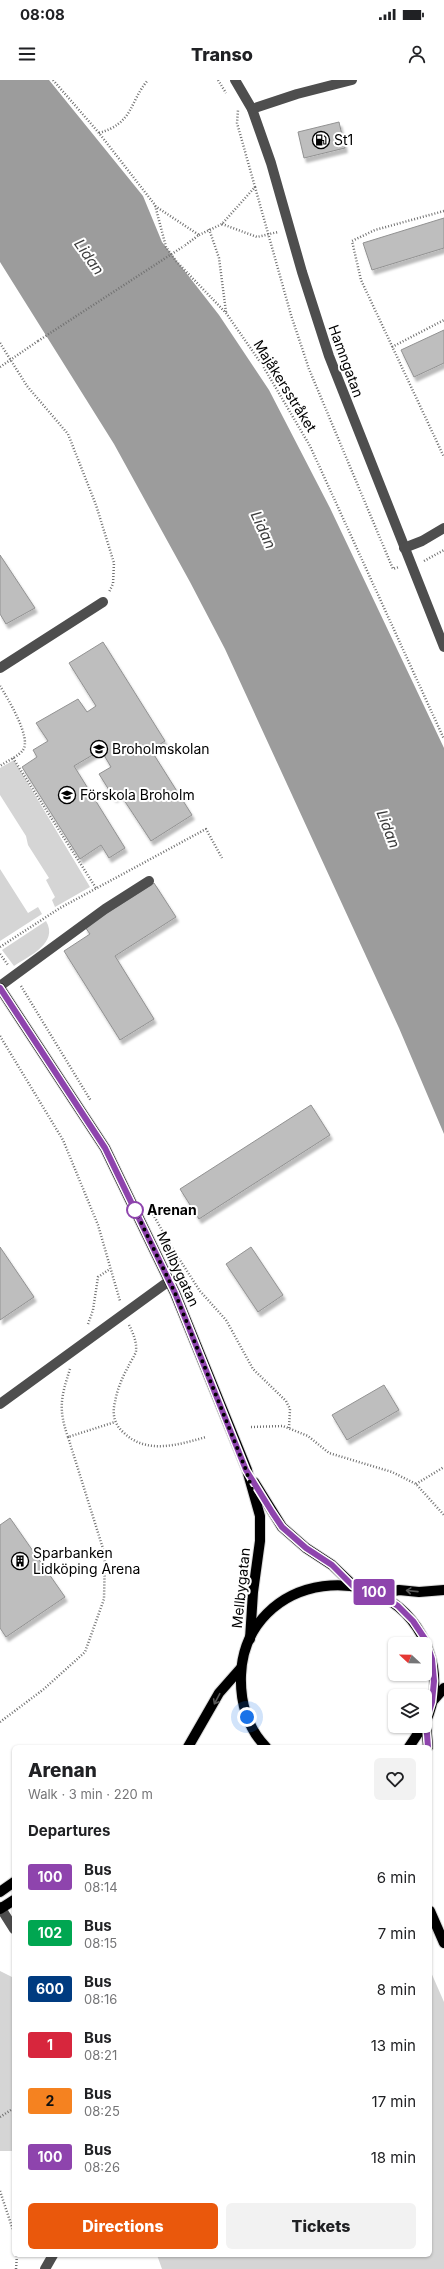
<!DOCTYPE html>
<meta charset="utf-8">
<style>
body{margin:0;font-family:Inter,sans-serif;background:#f2f2f2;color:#202124;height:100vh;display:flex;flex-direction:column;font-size:15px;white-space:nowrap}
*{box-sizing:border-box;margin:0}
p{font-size:13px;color:#757577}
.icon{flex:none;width:22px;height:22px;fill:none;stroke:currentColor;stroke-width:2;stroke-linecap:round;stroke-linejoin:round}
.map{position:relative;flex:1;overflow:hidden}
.drawer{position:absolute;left:12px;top:1665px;width:420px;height:512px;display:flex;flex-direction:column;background:#fff;border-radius:6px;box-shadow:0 1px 3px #0004}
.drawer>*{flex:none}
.badge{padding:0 8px;border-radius:3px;font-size:14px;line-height:26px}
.needle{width:26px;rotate:292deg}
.controls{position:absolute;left:388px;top:1557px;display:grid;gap:8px}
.controls a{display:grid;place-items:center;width:44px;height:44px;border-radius:6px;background:#fff;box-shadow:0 1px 3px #0004;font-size:20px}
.you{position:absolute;width:20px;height:20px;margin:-10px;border:3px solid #fff;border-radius:50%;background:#1a73e8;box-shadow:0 0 0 6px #1a73e833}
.map>.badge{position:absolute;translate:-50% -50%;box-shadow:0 0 0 2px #fff}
h2{padding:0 16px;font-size:15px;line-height:36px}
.round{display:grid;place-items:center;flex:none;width:42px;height:42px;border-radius:6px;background:#f2f2f2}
.headline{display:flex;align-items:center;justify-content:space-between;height:68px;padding:0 16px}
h1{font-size:19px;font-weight:800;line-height:30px}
.cta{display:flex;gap:8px;margin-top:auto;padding:8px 16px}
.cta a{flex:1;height:46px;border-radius:6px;background:#ea580c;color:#fff;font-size:16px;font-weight:800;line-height:46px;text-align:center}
.cta a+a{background:#f2f2f2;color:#202124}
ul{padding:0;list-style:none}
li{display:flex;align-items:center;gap:12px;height:56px;padding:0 16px}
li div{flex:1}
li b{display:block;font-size:15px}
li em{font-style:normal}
li .badge{min-width:44px;font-weight:700;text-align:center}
.status{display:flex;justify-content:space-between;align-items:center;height:28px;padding:0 20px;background:#fff;direction:ltr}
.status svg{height:11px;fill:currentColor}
header{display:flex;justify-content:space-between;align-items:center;height:52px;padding:0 16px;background:#fff;font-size:18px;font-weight:800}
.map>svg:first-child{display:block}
.green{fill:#d5d5d5}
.water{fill:#9c9c9c}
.building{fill:#bebebe;stroke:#929292;filter:url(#shadow)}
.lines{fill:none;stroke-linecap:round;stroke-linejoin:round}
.major-casing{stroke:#dbdbdb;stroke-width:12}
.path{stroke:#707070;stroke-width:2.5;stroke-dasharray:1 2;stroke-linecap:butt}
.minor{stroke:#4e4e4e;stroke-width:10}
.major{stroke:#000;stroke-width:10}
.path-bridge{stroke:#707070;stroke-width:2.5;stroke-dasharray:1 2;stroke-linecap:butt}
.oneway{stroke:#595959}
.line-casing{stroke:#fff;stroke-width:9}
.line{stroke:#8e44ad;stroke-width:6}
.walk{stroke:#000;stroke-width:4;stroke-dasharray:0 7.2}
.stop-dot{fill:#fff;stroke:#8e44ad;stroke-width:2}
.labels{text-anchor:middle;stroke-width:4;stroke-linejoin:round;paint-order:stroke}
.poi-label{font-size:14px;fill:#000;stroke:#fff;text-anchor:start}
.street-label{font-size:14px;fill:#000;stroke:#fff}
.stop-label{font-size:14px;font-weight:bold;fill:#000;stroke:#fff;text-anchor:start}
.water-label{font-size:15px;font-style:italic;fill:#3d3d3d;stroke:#fff}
</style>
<div class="status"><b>08:08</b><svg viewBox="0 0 49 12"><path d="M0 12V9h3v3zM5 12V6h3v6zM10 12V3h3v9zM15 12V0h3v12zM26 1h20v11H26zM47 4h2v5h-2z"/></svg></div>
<header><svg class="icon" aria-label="menu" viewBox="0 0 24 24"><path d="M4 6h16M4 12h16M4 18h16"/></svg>Transo<svg class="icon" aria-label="person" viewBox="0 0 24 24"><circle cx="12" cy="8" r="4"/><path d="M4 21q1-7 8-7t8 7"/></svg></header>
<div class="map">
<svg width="444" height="2189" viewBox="0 0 444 2189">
<defs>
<filter id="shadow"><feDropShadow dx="2.5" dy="4.5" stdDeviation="1" flood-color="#0004"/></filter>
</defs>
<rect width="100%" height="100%" fill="#fff"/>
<g class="green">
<path d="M14,680L90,807L55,827L52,820L55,817L46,800L49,798L28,765L26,756L0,715V688Z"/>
<path d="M0,789L28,833L38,827L42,834L0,861Z"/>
<path d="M46,841C59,863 29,876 14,886L2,870Z"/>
<path d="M430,1890L444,1922V2189H162L157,2175H430Z"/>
<path d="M0,1891L14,1898V2071H0Z"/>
</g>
<path class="water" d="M0,0H49L143,116L162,162L219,235L269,310L330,428L444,668V1054L399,948L225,569L190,502L114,364L0,182Z"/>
<g class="building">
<path d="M339,42L345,68L304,78L298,52Z"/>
<path d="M444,138V168L372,190L363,163Z"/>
<path d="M444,250V283L414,297L401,270Z"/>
<path d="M0,475L35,528L6,544L0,534Z"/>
<path d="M103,562L165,661L151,670L192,735L151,761L120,714L114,718L99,694L111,687L101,670L74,686L125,768L109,778L101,765L80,779L22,687L37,677L33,670L48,661L36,643L78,619L87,632L96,626L69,583Z"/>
<path d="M154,803L176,837L115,876L154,939L120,960L64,871L90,854L85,847Z"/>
<path d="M311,1025L330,1055L199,1139L180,1109Z"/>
<path d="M0,1167L34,1217L0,1240Z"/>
<path d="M251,1167L283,1215L258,1232L226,1184Z"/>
<path d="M384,1305L399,1330L347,1360L332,1335Z"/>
<path d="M10,1438L65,1517L6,1557L0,1548V1445Z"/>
</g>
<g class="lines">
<g class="major-casing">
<g id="major">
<path d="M0,908L105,1068L175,1213L247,1390L260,1436V1461L253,1512L250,1559"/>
<path d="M254,1402L282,1447L306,1468L332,1485L353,1505"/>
<path d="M380,1514L399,1510L419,1512L444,1510"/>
<path d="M432,1622L444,1608"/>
<path d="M426,1641L428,1667"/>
<path d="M188,1667L219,1613L241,1588"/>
<path d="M266,1667C247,1648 240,1621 241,1595C245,1492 393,1469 429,1572C437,1594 436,1621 425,1643"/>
<path d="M409,1667L423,1646"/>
<path d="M0,1812L14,1802"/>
<path d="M0,1829L14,1820"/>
<path d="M430,1831L444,1863"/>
</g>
</g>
<g class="path">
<path d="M53,0L99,53L155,125L166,167L176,181L226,233L263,286L310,366L444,659"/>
<path d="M218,0L226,13"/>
<path d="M99,53C134,43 129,22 148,0"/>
<path d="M255,107L291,235L309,289L393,489L399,487"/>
<path d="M155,126L199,155L184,166"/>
<path d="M444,131L375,150L352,161L361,200L444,377"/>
<path d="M222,144L257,157L278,152"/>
<path d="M209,149L219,178L226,232"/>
<path d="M199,155L222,144L255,107L237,43L238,30"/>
<path d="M0,263L27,306L68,354L96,425L114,483L113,504L109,512"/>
<path d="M392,267L444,240"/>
<path d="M0,287L38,261"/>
<path d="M424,481L444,470"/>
<path d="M0,606C7,617 32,658 23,670C19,676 7,681 0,686"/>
<path d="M13,678L96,808"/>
<path d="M0,867L60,828L206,749L222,778"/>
<path d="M0,874L8,885"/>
<path d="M21,906L91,1021"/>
<path d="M0,956L63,1060L98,1145L120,1221"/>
<path d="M150,1129L172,1168L200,1211L226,1240L253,1289L286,1321L290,1329L289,1348"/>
<path d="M88,1244L93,1230L98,1197L110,1189"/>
<path d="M129,1245C133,1253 137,1262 136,1271C135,1276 130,1282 128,1287C122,1298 117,1310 115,1322C112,1333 114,1344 123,1352C146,1375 178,1365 206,1357"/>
<path d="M251,1347L283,1346L308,1356L329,1373L392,1392L416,1404L444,1435"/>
<path d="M68,1357C58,1329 61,1317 70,1289"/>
<path d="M416,1404L444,1387"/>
<path d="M0,1642L44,1609L85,1572L104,1519L105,1475L68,1357L115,1342"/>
<path d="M0,2037L14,2028"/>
<path d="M0,2111L14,2153"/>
<path d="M16,2189L17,2175"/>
</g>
<g class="minor">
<path d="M235,0L252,29L271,83L302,192L329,276L444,567"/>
<path d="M252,29L297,14L352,0"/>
<path d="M404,468L422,461L444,448"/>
<path d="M0,588L103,522"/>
<path d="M0,906L105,829L149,801"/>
<path d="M0,1324L169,1201"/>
<path d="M0,1827L14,1849"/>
<path d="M45,2189L53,2175"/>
</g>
<use href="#major" class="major"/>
<path class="path-bridge" d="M38,261L184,166"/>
</g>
<defs><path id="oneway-shaft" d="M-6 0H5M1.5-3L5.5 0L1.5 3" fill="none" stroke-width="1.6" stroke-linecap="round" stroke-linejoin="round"/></defs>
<g class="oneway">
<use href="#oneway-shaft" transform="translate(412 1511) rotate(-174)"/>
<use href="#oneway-shaft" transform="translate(217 1619) rotate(118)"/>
</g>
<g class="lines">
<g class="line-casing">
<path id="line" d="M0,908L105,1068L175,1213L246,1390L272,1432L282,1447L306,1468L332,1485L353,1506L380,1514L398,1526L413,1541L425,1559L432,1579L434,1601L432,1622L426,1641L428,1667"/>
</g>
<use href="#line" class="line"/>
<path class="walk" d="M135,1130L175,1213L246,1390L260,1436V1461L253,1512L250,1559L241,1588L240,1608L247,1637"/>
</g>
<defs>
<g id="fuel-ring" transform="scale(0.9)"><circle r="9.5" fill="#fff" stroke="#000" stroke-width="1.5"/><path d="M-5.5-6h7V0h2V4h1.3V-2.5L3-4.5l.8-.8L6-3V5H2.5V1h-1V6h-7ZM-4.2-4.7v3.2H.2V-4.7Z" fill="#000"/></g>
<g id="school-ring" transform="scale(0.9)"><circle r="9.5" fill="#fff" stroke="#000" stroke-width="1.5"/><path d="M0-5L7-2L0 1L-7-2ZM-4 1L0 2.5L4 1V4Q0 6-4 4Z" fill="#000"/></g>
<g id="building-ring" transform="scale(0.9)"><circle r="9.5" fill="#fff" stroke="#000" stroke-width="1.5"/><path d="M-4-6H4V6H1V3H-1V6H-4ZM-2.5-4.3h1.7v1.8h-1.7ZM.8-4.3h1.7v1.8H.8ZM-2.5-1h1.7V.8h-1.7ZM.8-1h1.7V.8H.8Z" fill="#000"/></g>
</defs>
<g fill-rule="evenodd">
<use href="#fuel-ring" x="321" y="60"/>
<use href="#school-ring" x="99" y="669"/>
<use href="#school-ring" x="67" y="715"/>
<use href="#building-ring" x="20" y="1481"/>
</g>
<circle class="stop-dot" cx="135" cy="1130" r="8"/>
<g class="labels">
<g class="poi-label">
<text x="334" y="65">St1</text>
<text x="112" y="674">Broholmskolan</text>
<text x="80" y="720">Förskola Broholm</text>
<text x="33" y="1478">Sparbanken<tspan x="33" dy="16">Lidköping Arena</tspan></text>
</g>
<g class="street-label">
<text transform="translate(346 281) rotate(70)" y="5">Hamngatan</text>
<text transform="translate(285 306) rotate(58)" y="5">Majåkersstråket</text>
<text transform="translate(178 1189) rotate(65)" y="5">Mellbygatan</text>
<text transform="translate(241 1508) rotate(-84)" y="5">Mellbygatan</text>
</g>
<g class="stop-label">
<text x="147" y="1135">Arenan</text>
</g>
<g class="water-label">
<text transform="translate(89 177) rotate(55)" y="5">Lidan</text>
<text transform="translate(263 450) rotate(65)" y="5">Lidan</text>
<text transform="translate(388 749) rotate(69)" y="5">Lidan</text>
</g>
</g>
</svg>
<div class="controls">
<a><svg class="needle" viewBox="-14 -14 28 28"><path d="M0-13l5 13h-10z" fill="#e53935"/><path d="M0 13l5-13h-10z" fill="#757577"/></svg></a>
<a><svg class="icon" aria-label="layers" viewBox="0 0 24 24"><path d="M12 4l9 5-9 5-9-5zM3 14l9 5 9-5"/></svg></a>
</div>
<div class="you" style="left:247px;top:1637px"></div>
<b class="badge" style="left:374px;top:1512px;background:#8e44ad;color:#fff">100</b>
<section class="drawer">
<div class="headline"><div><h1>Arenan</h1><p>Walk · 3 min · 220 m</p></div><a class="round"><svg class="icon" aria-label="heart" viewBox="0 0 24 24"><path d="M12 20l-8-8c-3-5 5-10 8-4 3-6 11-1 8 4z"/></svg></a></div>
<h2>Departures</h2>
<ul>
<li><span class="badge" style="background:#8e44ad;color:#fff">100</span><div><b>Bus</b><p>08:14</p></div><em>6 min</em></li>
<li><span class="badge" style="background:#00a651;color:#fff">102</span><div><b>Bus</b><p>08:15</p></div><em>7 min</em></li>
<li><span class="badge" style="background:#003b80;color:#fff">600</span><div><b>Bus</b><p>08:16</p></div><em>8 min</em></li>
<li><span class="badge" style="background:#d7263d;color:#fff">1</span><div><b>Bus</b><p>08:21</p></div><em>13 min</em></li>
<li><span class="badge" style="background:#f58220;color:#111">2</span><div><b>Bus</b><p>08:25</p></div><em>17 min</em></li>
<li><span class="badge" style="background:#8e44ad;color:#fff">100</span><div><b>Bus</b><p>08:26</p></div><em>18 min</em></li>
</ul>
<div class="cta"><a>Directions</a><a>Tickets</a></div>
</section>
</div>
